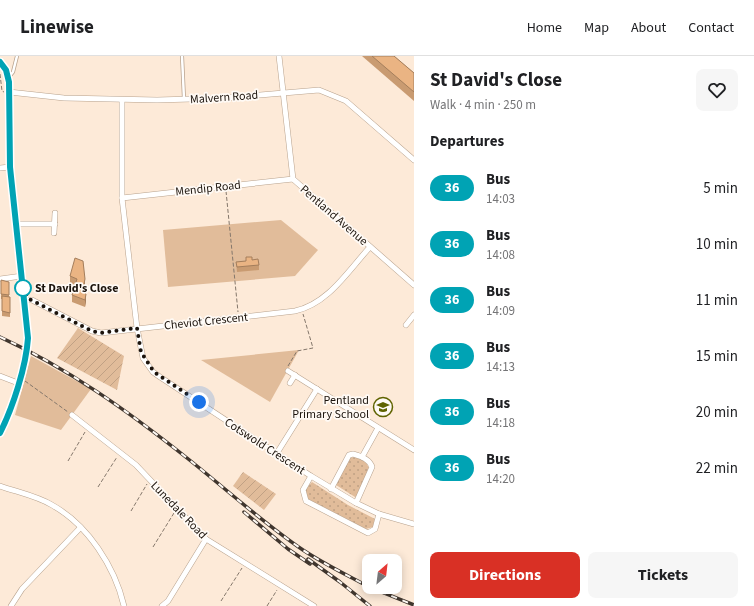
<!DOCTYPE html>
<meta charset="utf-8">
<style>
body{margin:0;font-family:"Source Sans 3",sans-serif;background:#f6f6f6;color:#202124;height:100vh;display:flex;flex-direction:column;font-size:15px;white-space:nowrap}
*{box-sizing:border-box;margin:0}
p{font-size:13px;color:#757577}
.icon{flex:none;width:22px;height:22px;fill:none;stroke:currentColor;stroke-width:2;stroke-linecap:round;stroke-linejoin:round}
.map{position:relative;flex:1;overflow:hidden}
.details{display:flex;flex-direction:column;background:#fff;width:340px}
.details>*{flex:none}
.badge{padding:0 8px;border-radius:13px;font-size:14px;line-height:26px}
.needle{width:26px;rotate:28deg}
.controls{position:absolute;left:362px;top:498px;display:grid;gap:8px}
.controls a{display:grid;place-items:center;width:40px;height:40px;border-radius:8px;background:#fff;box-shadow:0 2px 10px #0003;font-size:20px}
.you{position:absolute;width:20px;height:20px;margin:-10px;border:3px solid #fff;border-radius:50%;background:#1a73e8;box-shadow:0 0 0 6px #1a73e833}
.map>.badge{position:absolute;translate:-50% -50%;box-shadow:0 0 0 2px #fff}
h2{padding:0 16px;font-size:15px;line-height:36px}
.round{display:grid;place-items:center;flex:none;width:42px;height:42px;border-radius:8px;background:#f6f6f6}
.head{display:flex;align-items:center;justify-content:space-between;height:68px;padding:0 16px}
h1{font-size:19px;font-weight:700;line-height:30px}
.cta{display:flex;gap:8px;margin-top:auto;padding:8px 16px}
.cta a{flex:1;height:46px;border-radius:8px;background:#d93025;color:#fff;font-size:16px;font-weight:700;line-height:46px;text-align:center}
.cta a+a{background:#f6f6f6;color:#202124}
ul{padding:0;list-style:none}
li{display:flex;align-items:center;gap:12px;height:56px;padding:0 16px}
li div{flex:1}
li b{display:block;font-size:15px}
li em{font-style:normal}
li .badge{min-width:44px;font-weight:700;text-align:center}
header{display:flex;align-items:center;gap:24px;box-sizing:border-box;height:56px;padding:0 20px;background:#fff;border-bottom:1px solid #e0e0e0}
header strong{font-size:19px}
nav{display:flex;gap:22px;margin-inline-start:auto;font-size:14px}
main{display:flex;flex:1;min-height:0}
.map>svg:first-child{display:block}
.grass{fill:url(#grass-dots)}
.park{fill:#e1bc9a}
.garden{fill:url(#garden-furrows)}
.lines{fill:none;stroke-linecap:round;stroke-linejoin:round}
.service-casing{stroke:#b8a28d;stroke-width:4}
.minor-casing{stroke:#b8a28d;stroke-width:6}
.path{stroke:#84776b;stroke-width:1;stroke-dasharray:4 2;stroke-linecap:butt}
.service{stroke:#fff;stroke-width:2.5}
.minor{stroke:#fff;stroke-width:5}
.rail-casing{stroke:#40362e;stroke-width:3.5}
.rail{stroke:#fffaf5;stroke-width:2;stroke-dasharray:6;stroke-linecap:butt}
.wall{fill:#c99b71}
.shaded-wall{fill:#a47e5c}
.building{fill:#eab483;stroke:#a47e5c}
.line-casing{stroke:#fff;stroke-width:9}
.line{stroke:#00a3b4;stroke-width:6}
.walk{stroke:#1b130c;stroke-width:4;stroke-dasharray:0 7.2}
.stop-dot{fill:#fff;stroke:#00a3b4;stroke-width:2}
.labels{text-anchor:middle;stroke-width:3.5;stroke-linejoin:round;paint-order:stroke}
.street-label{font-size:12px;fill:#1b130c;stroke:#fffaf5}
.stop-label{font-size:12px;font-weight:bold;fill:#1b130c;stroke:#fffaf5;text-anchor:start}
.poi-label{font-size:12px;fill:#1b130c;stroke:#fffaf5;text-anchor:end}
</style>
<header>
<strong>Linewise</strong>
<nav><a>Home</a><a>Map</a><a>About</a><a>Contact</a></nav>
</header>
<main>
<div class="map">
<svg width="414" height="550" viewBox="0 0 414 550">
<defs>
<pattern id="grass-dots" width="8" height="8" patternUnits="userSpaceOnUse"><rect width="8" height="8" fill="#e1bc9a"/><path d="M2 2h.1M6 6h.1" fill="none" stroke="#c0a184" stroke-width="1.8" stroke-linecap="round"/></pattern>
<pattern id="garden-furrows" width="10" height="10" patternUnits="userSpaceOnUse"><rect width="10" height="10" fill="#e1bc9a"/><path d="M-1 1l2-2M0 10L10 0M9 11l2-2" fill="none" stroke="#c0a184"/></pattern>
</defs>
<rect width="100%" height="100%" fill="#fdead8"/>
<g class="grass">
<path d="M355,401L366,406L369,412L357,440L355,441L336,429L349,402Z"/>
<path d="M312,426L348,449L375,463L373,471L366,473L306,442L305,433Z"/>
</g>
<g class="park">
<path d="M281,164L318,194L295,220L168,231L163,174Z"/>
<path d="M299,294L270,346L201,304Z"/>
<path d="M31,300L91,333L61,374L15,359Z"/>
</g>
<g class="garden">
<path d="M78,272L124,300L117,334L57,302Z"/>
<path d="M243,416L276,438L264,454L233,430Z"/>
</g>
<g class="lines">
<g class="service-casing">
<g id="service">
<path d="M182,0L184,43"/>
<path d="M9,21L13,16L17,0"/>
</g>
</g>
<g class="minor-casing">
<g id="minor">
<path d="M279,0L293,123L414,229"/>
<path d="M0,6L6,14L9,26L10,111L28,282C26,312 13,351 0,377"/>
<path d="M9,36L64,42L157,44L226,42L319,34L346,45L414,104"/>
<path d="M122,44V142L137,272L143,302L153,316L160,321L311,420L356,447L379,458L414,468"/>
<path d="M0,112L10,111"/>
<path d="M122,142L293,123"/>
<path d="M16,168H55"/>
<path d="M54,177L55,157"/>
<path d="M0,223L22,220"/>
<path d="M25,244H32L92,275L101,277L295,255C328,248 348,215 370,191"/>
<path d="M406,269L414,259"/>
<path d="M288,315L414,394"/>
<path d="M0,320L18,327"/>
<path d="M290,327L295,319"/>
<path d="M72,359L136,409L206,483L314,550"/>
<path d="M277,397L317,333"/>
<path d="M362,401L378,372"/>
<path d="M311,420L303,434L306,445L368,477L375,473L379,458"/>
<path d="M0,430C17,436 37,440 52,449C88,469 115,511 124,550"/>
<path d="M331,433L349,399L353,398C361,400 370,404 372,411L356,447"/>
<path d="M11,550L22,533L80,472"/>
<path d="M162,550L168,545L206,483"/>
</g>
</g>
<g class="path">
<path d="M0,18L2,35L4,36"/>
<path d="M226,135L238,256"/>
<path d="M288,310L297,295L313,292L303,258"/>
<path d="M25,325L68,356"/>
<path d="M68,405L85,376"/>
<path d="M98,431L117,401"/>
<path d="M131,455L147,428"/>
<path d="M153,491L174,457"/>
<path d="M221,545L242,512"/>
<path d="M267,550L277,534"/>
</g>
<use href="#service" class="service"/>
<use href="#minor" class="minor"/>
<g class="rail-casing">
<g id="rail">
<path d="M0,281C68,312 129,356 187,402C226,433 262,466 303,494C324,508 347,519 369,531"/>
<path d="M244,456L288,493L310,508"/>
<path d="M308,503L340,526L370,550"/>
<path d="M369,531L414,549"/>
</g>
</g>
<use href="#rail" class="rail"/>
</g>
<g class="wall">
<path d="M362,0H394L414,17V45Z"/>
<path d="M246,201L252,204L259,209V214L237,216L236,206L246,205Z"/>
<path d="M83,205L85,230V233L86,245L85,251L72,246V239L75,229L70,228V220Z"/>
<path d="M1,224L9,226V241H10V261L2,260V243H1Z"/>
</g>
<g class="shaded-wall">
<path d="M85,223V230L83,239V232Z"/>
<path d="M86,233V245L85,251V237Z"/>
</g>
<g class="building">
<path d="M372,0H394L414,17V36Z"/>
<path d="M246,201H252V204L258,203L259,209L237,211L236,206L246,205Z"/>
<path d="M75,202L83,205L85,223L83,232L86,233L85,237L86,238L85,244L72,239L77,223L70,220Z"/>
<path d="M1,224L9,226V239L1,238Z"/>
<path d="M2,240L10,241V257L2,255Z"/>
</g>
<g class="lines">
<g class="line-casing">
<path id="line" d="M0,6L6,14L9,26L10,111L28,282C26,311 13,351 0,377"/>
</g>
<use href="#line" class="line"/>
<path class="walk" d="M23,232L29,243L92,275L101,277L137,272L141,296L154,316L199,346"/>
</g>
<defs>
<g id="school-ring" transform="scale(1)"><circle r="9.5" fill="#fffaf5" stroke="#5f6300" stroke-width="1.5"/><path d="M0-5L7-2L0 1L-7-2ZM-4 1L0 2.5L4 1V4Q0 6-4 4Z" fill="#5f6300"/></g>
</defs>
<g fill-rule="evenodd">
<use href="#school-ring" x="383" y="351"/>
</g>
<circle class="stop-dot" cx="23" cy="232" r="8"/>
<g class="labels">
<g class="street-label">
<text transform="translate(224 41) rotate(-4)" y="4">Malvern Road</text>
<text transform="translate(208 132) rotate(-6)" y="4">Mendip Road</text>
<text transform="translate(334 159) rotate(41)" y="4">Pentland Avenue</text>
<text transform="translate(206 265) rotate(-6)" y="4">Cheviot Crescent</text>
<text transform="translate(265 390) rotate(33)" y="4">Cotswold Crescent</text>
<text transform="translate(179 454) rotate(46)" y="4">Lunedale Road</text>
</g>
<g class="stop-label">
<text x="35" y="236">St David's Close</text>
</g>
<g class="poi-label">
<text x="369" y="348">Pentland<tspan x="369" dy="14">Primary School</tspan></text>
</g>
</g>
</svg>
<div class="controls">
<a><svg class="needle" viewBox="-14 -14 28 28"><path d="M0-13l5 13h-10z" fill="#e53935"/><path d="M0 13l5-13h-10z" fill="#757577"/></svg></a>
</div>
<div class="you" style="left:199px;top:346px"></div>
</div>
<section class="details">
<div class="head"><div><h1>St David's Close</h1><p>Walk · 4 min · 250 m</p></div><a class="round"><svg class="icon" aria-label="heart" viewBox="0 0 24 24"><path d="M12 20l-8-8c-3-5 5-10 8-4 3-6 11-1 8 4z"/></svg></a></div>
<h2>Departures</h2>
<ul>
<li><span class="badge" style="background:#00a3b4;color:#fff">36</span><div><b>Bus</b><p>14:03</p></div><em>5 min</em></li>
<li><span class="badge" style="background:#00a3b4;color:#fff">36</span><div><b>Bus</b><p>14:08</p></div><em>10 min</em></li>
<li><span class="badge" style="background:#00a3b4;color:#fff">36</span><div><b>Bus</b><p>14:09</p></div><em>11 min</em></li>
<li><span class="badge" style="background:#00a3b4;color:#fff">36</span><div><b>Bus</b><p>14:13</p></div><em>15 min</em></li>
<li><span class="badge" style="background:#00a3b4;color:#fff">36</span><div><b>Bus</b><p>14:18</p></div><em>20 min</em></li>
<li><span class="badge" style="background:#00a3b4;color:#fff">36</span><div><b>Bus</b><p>14:20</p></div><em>22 min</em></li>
</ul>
<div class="cta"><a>Directions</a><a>Tickets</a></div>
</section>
</main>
